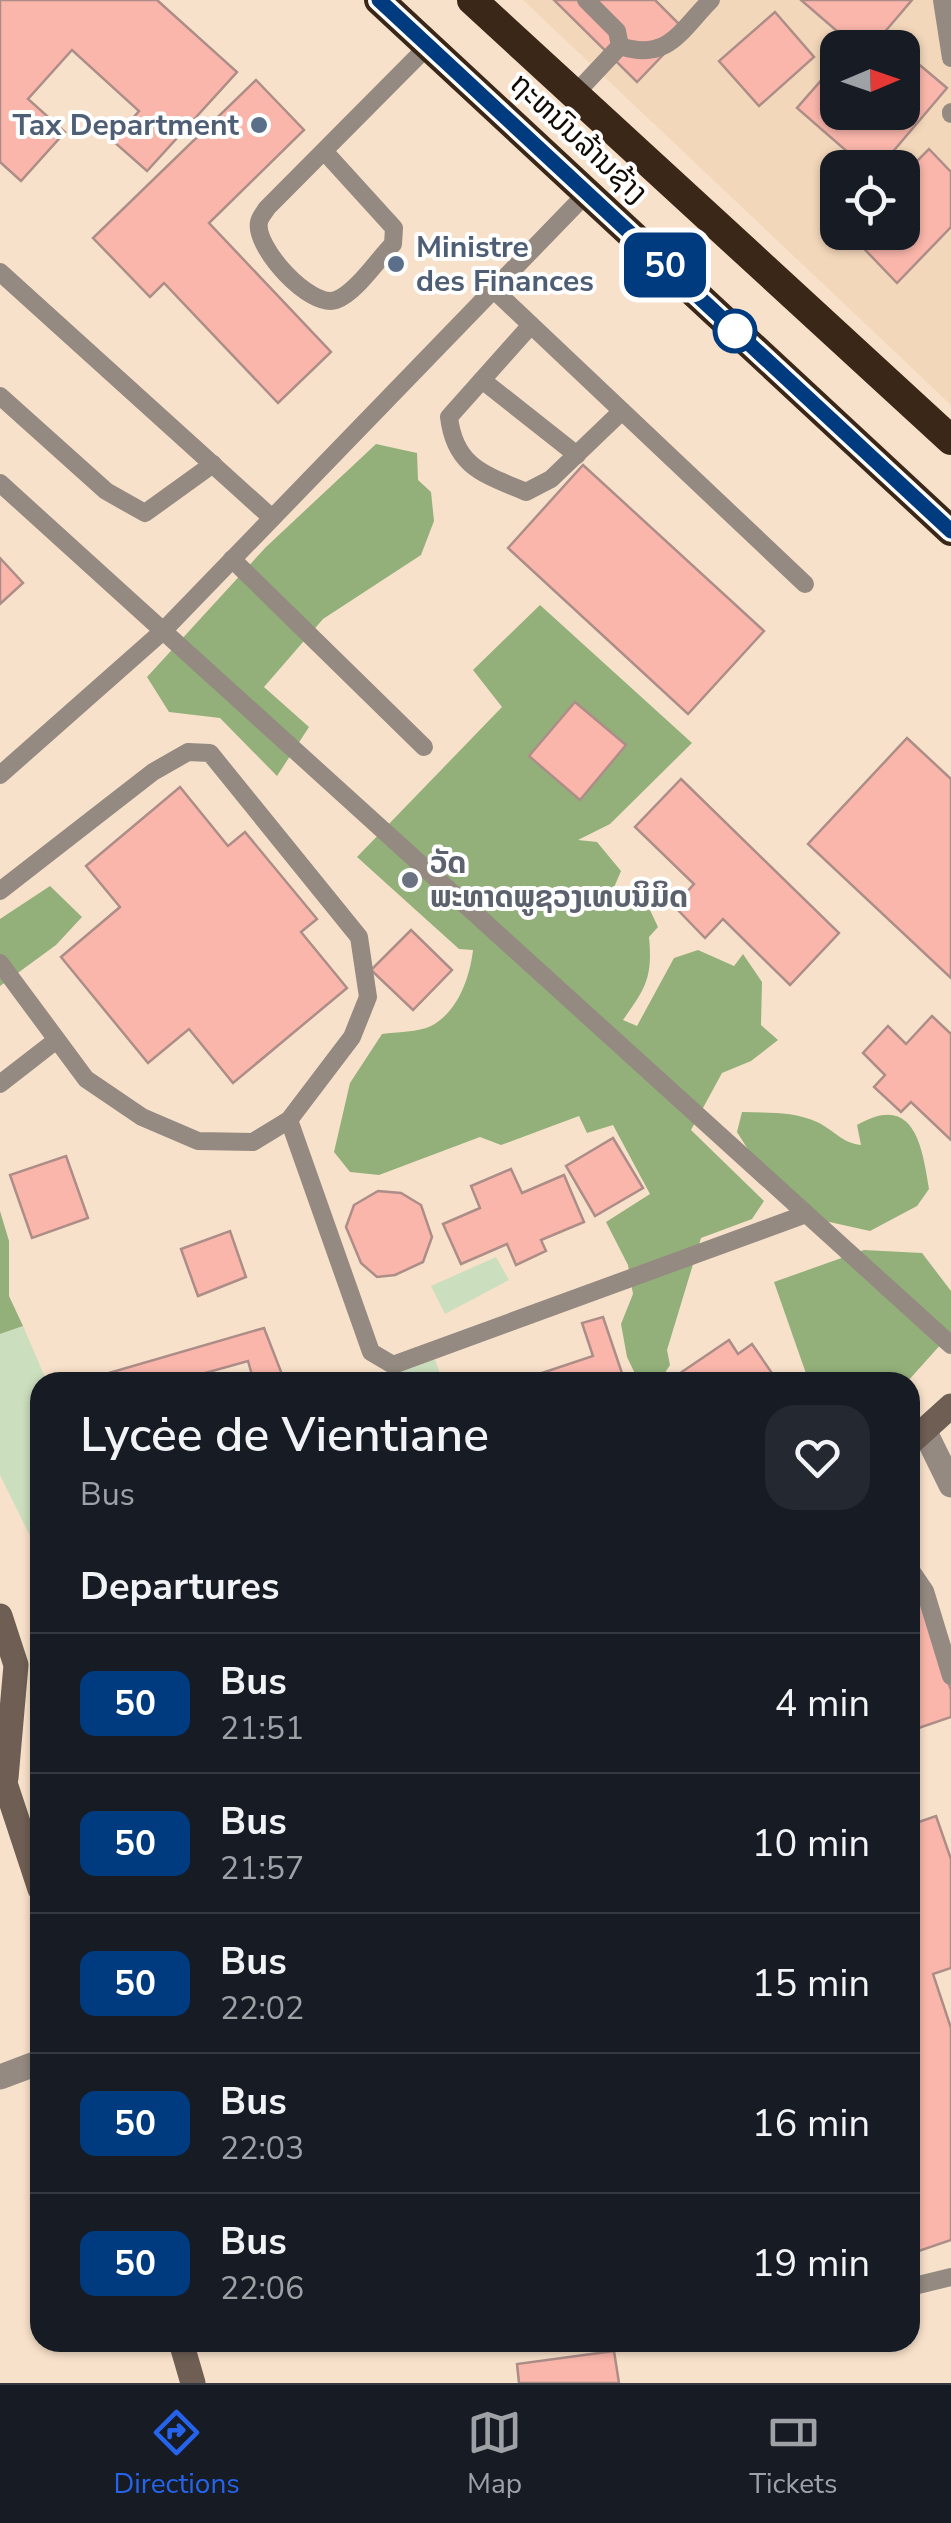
<!DOCTYPE html>
<meta charset="utf-8">
<style>
body{margin:0;font-family:"Nunito Sans","Noto Sans Lao",sans-serif;background:#242831;color:#f1f3f6;height:100vh;display:flex;flex-direction:column;font-size:38px;white-space:nowrap}
*{box-sizing:border-box;margin:0}
p{font-size:32px;color:#9ea1a6}
.icon{flex:none;width:55px;height:55px;fill:none;stroke:currentColor;stroke-width:2;stroke-linecap:round;stroke-linejoin:round}
.map{position:relative;flex:1;overflow:hidden}
.details{position:absolute;left:30px;top:1372px;width:890px;height:980px;display:flex;flex-direction:column;background:#171b24;border-radius:30px;box-shadow:0 2px 8px #0004}
.details>*{flex:none}
.badge{padding:0 20px;border-radius:15px;font-size:35px;line-height:65px}
.needle{width:65px;rotate:88deg}
.tools{position:absolute;left:820px;top:30px;display:grid;gap:20px}
.tools a{display:grid;place-items:center;width:100px;height:100px;border-radius:20px;background:#171b24;box-shadow:0 2px 8px #0004;font-size:50px}
.map>.badge{position:absolute;translate:-50% -50%;box-shadow:0 0 0 5px #fff}
h2{padding:0 50px;font-size:38px;line-height:90px}
.round{display:grid;place-items:center;flex:none;width:105px;height:105px;border-radius:30px;background:#242831}
.head{display:flex;align-items:center;justify-content:space-between;height:170px;padding:0 50px}
h1{font-size:48px;font-weight:600;line-height:75px}
ul{padding:0;list-style:none}
li{display:flex;align-items:center;gap:30px;height:140px;padding:0 50px;border-top:2px solid #363941}
li div{flex:1}
li b{display:block;font-size:38px}
li em{font-style:normal}
li .badge{min-width:110px;font-weight:700;text-align:center}
.dock{display:flex;justify-content:space-around;align-items:center;height:140px;border-top:2px solid #363941;background:#171b24;font-size:28px;color:#9ea1a6}
.dock a{display:grid;justify-items:center;gap:5px}
.dock .selected{color:#2563eb}
.map>svg:first-child{display:block}
.built{fill:#f3d7ba;fill-rule:evenodd}
.green{fill:#cbdebd}
.forest{fill:#93b07a}
.building{fill:#fab6ab;stroke:#ad8d88;stroke-width:2.5}
.lines{fill:none;stroke-linecap:round;stroke-linejoin:round}
.lane{stroke:#948a81;stroke-width:18}
.street{stroke:#948a81;stroke-width:25}
.secondary{stroke:#6e5e53;stroke-width:25}
.highway{stroke:#3b2717;stroke-width:30}
.line-casing{stroke:#fff;stroke-width:22}
.line{stroke:#003b80;stroke-width:15}
.service-dot{fill:#5c6f8a;stroke:#fff;stroke-width:4}
.stop-dot{fill:#fff;stroke:#003b80;stroke-width:5}
.worship-dot{fill:#6b7280;stroke:#fff;stroke-width:4}
.labels{text-anchor:middle;stroke-width:8;stroke-linejoin:round;paint-order:stroke}
.service-label{font-size:30px;font-weight:bold;fill:#4e5e75;stroke:#fff;text-anchor:end}
.street-label{font-size:30px;fill:#120b04;stroke:#fff}
.worship-label{font-size:30px;font-weight:bold;fill:#5b616d;stroke:#fff;text-anchor:start}
</style>
<div class="map">
<svg width="951" height="2383" viewBox="0 0 951 2383">
<rect width="100%" height="100%" fill="#f8e1ca"/>
<path class="built" d="M523,0H951V405ZM838,48H902V112H838ZM838,168H902V232H838Z"/>
<g class="green">
<path d="M496,1257L509,1280L445,1314L431,1286Z"/>
<path d="M23,1326L47,1382H40L36,1398L40,1556L0,1475V1334Z"/>
<path d="M434,1357L443,1382H406L399,1370Z"/>
</g>
<g class="forest">
<path d="M376,444L417,453L418,480L431,492L434,521L421,555L323,619L264,687L309,727L277,776L220,718L169,712L147,677L266,547Z"/>
<path d="M540,605L692,743L610,824L578,840L597,842L621,871L612,892L633,887V900L649,908L658,927L649,937C653,978 645,989 623,1020L637,1026L674,958L698,950L734,966L743,954L762,982L761,1025L778,1040L751,1061L722,1073L691,1130L764,1201L752,1219L701,1238L667,1350L670,1365L659,1382H639L627,1357L621,1324L633,1294L628,1265L606,1222L650,1194L613,1125L587,1133L579,1116L501,1145L480,1137L379,1175L350,1172L334,1152L350,1083L382,1034C396,1032 419,1032 431,1026C458,1012 470,977 473,950L459,949L357,857L502,707L473,670Z"/>
<path d="M50,886L82,917L56,945L0,986V919Z"/>
<path d="M742,1112C768,1113 793,1111 817,1122C834,1130 842,1143 861,1145L857,1125C914,1092 922,1145 929,1189L917,1206L870,1231L825,1221L749,1151L737,1132Z"/>
<path d="M0,1211L9,1241V1296L23,1326L0,1334Z"/>
<path d="M864,1250L922,1253L951,1291V1333L907,1382H809L774,1282Z"/>
</g>
<g class="building">
<path d="M0,0H157L237,72L147,171L113,141L139,111L72,50L28,99L65,132L21,181L0,162Z"/>
<path d="M554,0H655L686,31L637,82Z"/>
<path d="M801,0H912L883,34L899,48H849L852,44Z"/>
<path d="M775,12L814,57L759,106L719,61Z"/>
<path d="M902,50L947,88L879,168H866L797,108L838,61V112H902Z"/>
<path d="M256,80L304,130L209,223L331,352L278,403L164,283L150,297L93,238Z"/>
<path d="M929,149L951,172V227L897,283L848,232H902V176Z"/>
<path d="M583,465L764,631L688,714L508,548Z"/>
<path d="M0,558L23,583L0,604Z"/>
<path d="M575,702L626,745L580,800L529,756Z"/>
<path d="M907,738L951,779V978L808,844Z"/>
<path d="M681,779L839,933L790,985L723,919L705,938L674,906L694,884L635,827Z"/>
<path d="M180,787L228,846L245,832L317,919L301,932L347,988L233,1083L189,1029L148,1063L61,957L120,907L86,866Z"/>
<path d="M411,930L452,970L413,1010L371,970Z"/>
<path d="M932,1016L951,1034V1140L911,1102L901,1112L874,1087L885,1075L863,1053L888,1026L906,1044Z"/>
<path d="M613,1138L643,1188L595,1216L566,1166Z"/>
<path d="M66,1156L88,1218L32,1238L10,1175Z"/>
<path d="M511,1169L522,1193L564,1175L584,1222L541,1240L546,1251L516,1265L507,1244L461,1264L443,1224L480,1208L471,1186Z"/>
<path d="M378,1191L401,1193L421,1205L432,1237L423,1262L395,1275L377,1277L361,1263L346,1227L354,1205Z"/>
<path d="M230,1231L246,1277L198,1296L181,1249Z"/>
<path d="M603,1317L625,1382H515L593,1356L582,1323Z"/>
<path d="M264,1328L285,1382H254L248,1361L173,1382H78Z"/>
<path d="M729,1340L738,1354L752,1344L778,1382H667Z"/>
<path d="M917,1587L951,1690V1717L910,1731V1589Z"/>
<path d="M936,1816L951,1859V1968L933,1974L951,2028V2240L910,2254V1825Z"/>
<path d="M614,2351L619,2383H519L517,2364Z"/>
</g>
<g class="lines">
<g class="lane">
<path d="M942,0L951,58"/>
<path d="M620,46C668,62 680,31 711,0"/>
<path d="M575,94L620,46L617,31L586,0"/>
<path d="M951,112V114"/>
<path d="M324,151L394,228L393,244C378,259 356,293 336,300C310,309 254,247 259,222C260,217 264,213 267,208L428,46"/>
<path d="M0,272L272,518"/>
<path d="M493,289L805,584"/>
<path d="M531,325L449,417C455,467 484,474 526,492L551,479L622,411"/>
<path d="M482,380L577,455"/>
<path d="M0,396L106,491L145,513L213,464"/>
<path d="M0,483L951,1345"/>
<path d="M232,559L424,747"/>
<path d="M0,775L163,631L587,193"/>
<path d="M0,891L153,772L188,752L210,753L359,937L368,997L352,1037L289,1120L253,1142L198,1141L142,1117L86,1079L0,963"/>
<path d="M0,1084L54,1042"/>
<path d="M289,1120L371,1352L393,1365L806,1214"/>
<path d="M910,1569L925,1591L951,1676"/>
<path d="M910,2287L951,2277"/>
</g>
<g class="street">
<path d="M925,1432L951,1485"/>
<path d="M0,2077L40,2062"/>
</g>
<g class="secondary">
<path d="M910,1443L951,1406"/>
<path d="M0,1616L16,1665L6,1778"/>
<path d="M0,1768L40,1889"/>
<path d="M181,2342L193,2383"/>
</g>
<g class="highway">
<path d="M379,0L951,531"/>
<path d="M472,0L951,440"/>
</g>
</g>
<g class="lines">
<g class="line-casing">
<path id="line" d="M379,0L951,531"/>
</g>
<use href="#line" class="line"/>
</g>
<g class="service-dot">
<circle cx="259" cy="125" r="10"/>
<circle cx="396" cy="264" r="10"/>
</g>
<circle class="stop-dot" cx="735" cy="331" r="20"/>
<circle class="worship-dot" cx="410" cy="880" r="10"/>
<g class="labels">
<g class="service-label">
<text x="239" y="135">Tax Department</text>
<text x="416" y="257" text-anchor="start">Ministre<tspan x="416" dy="34">des Finances</tspan></text>
</g>
<g class="street-label">
<text transform="translate(579 138) rotate(43)" y="10">ຖະຫນົນລ້ານຊ້າງ</text>
</g>
<g class="worship-label">
<text x="430" y="873">ວັດ<tspan x="430" dy="34">ພະທາດພູຊວງເທບນິມິດ</tspan></text>
</g>
</g>
</svg>
<div class="tools">
<a><svg class="needle" viewBox="-14 -14 28 28"><path d="M0-13l5 13h-10z" fill="#e53935"/><path d="M0 13l5-13h-10z" fill="#9ea1a6"/></svg></a>
<a><svg class="icon" aria-label="locate" viewBox="0 0 24 24"><circle cx="12" cy="12" r="6"/><path d="M12 2v4M12 18v4M2 12h4M18 12h4"/></svg></a>
</div>
<b class="badge" style="left:665px;top:265px;background:#003b80;color:#fff">50</b>
<section class="details">
<div class="head"><div><h1>Lycėe de Vientiane</h1><p>Bus</p></div><a class="round"><svg class="icon" aria-label="heart" viewBox="0 0 24 24"><path d="M12 20l-8-8c-3-5 5-10 8-4 3-6 11-1 8 4z"/></svg></a></div>
<h2>Departures</h2>
<ul>
<li><span class="badge" style="background:#003b80;color:#fff">50</span><div><b>Bus</b><p>21:51</p></div><em>4 min</em></li>
<li><span class="badge" style="background:#003b80;color:#fff">50</span><div><b>Bus</b><p>21:57</p></div><em>10 min</em></li>
<li><span class="badge" style="background:#003b80;color:#fff">50</span><div><b>Bus</b><p>22:02</p></div><em>15 min</em></li>
<li><span class="badge" style="background:#003b80;color:#fff">50</span><div><b>Bus</b><p>22:03</p></div><em>16 min</em></li>
<li><span class="badge" style="background:#003b80;color:#fff">50</span><div><b>Bus</b><p>22:06</p></div><em>19 min</em></li>
</ul>
</section>
</div>
<nav class="dock">
<a class="selected"><svg class="icon" aria-label="directions" viewBox="0 0 24 24"><path d="M12 3l9 9-9 9-9-9zM9 14v-3h6M13 9l2 2-2 2"/></svg>Directions</a>
<a><svg class="icon" aria-label="map" viewBox="0 0 24 24"><path d="M3 6l6-2 6 2 6-2v14l-6 2-6-2-6 2zM9 4v14M15 6v14"/></svg>Map</a>
<a><svg class="icon" aria-label="tickets" viewBox="0 0 24 24"><path d="M3 7h18v10H3zM15 7v10"/></svg>Tickets</a>
</nav>
